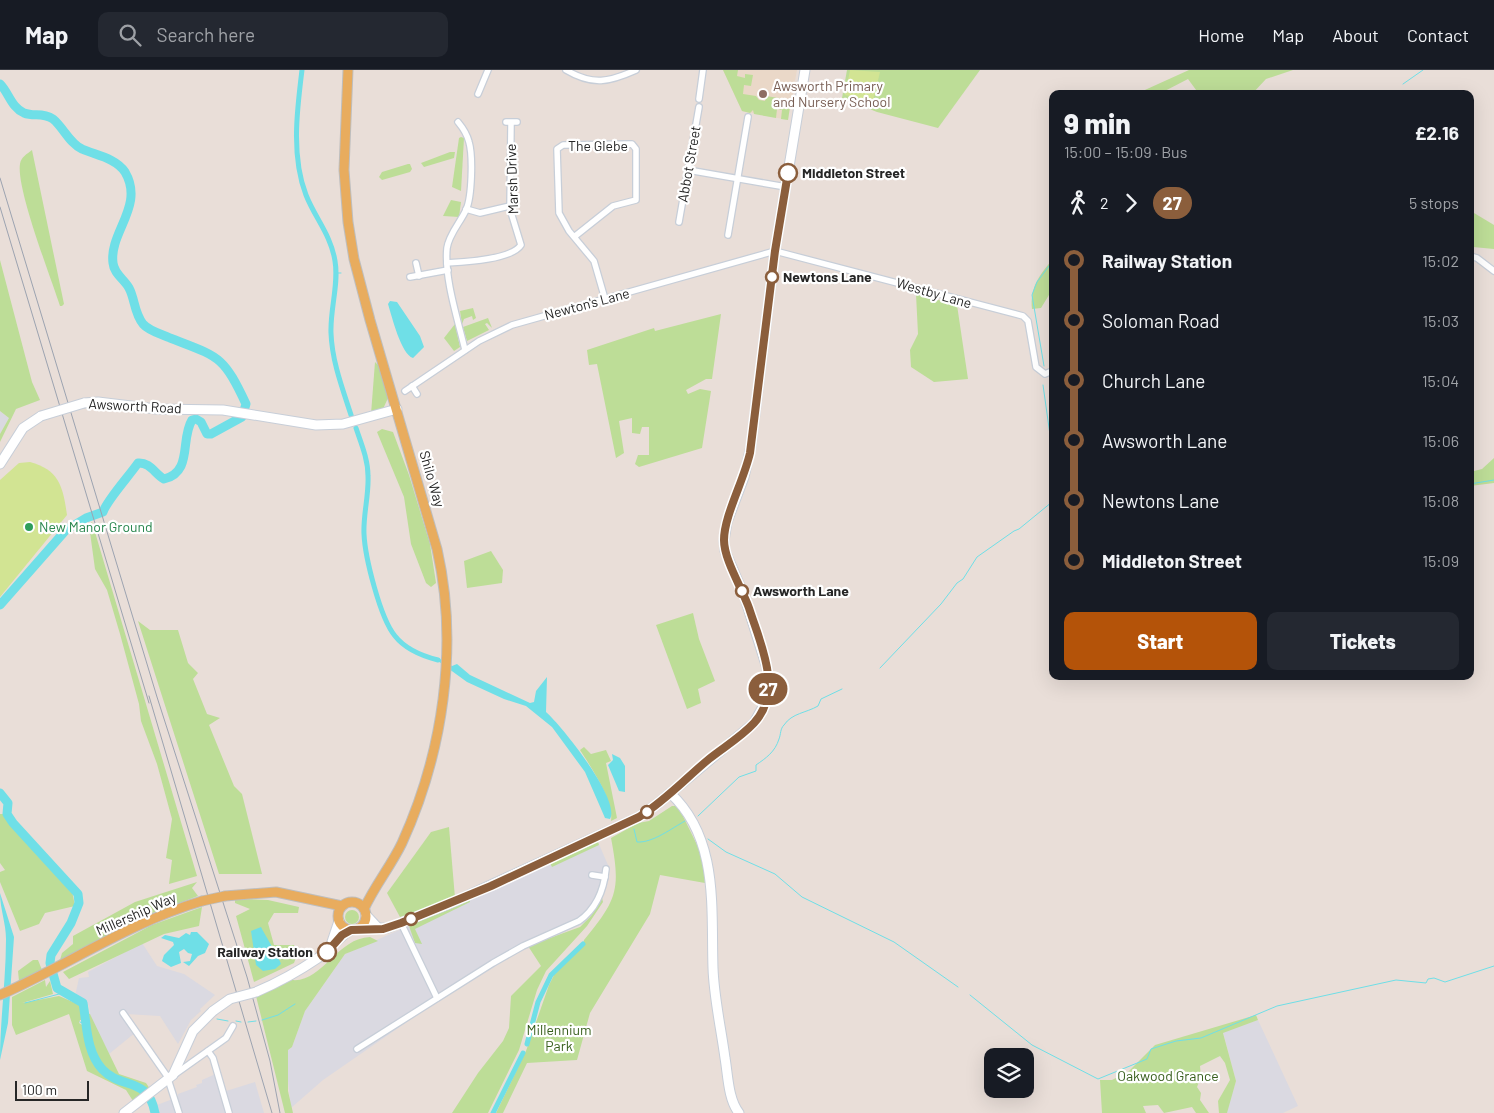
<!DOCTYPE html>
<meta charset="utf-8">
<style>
body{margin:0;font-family:Barlow,sans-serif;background:#242831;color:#f1f3f6;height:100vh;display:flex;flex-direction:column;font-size:19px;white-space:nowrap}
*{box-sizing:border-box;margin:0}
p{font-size:16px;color:#9ea1a6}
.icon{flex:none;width:28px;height:28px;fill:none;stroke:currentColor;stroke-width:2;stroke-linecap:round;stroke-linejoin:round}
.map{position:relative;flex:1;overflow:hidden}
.drawer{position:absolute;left:1049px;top:20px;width:425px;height:590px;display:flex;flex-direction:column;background:#171b24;border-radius:10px;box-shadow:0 5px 20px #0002}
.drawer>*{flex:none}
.badge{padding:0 10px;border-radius:16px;font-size:18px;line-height:32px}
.buttons{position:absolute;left:984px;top:978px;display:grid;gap:10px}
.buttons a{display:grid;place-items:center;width:50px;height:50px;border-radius:10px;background:#171b24;box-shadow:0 5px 20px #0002;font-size:25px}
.scale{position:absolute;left:15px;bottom:12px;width:74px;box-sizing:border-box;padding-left:5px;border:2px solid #262626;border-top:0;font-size:14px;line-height:18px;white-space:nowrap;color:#262626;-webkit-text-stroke:4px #fff;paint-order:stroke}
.map>.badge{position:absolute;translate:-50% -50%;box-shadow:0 0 0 2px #fff}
.legs{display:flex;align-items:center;gap:8px;height:55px;padding:0 15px;font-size:16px}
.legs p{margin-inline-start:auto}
.headline{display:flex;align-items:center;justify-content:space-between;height:85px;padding:0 15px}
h1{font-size:28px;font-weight:800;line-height:38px}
.action{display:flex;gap:10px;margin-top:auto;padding:10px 15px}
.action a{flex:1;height:58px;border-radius:10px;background:#b45309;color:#fff;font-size:20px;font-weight:800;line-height:58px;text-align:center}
.action a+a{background:#242831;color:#f1f3f6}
ul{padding:0 15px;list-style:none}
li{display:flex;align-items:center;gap:18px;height:60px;font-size:19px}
li i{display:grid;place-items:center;width:8px;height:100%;margin:0 6px;background:currentColor}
li i::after{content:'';width:12px;height:12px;margin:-6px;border:4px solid;border-radius:50%;background:#171b24}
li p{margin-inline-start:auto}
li:first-child i{background:linear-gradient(#0000 50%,currentColor 0)}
li:last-child i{background:linear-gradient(currentColor 50%,#0000 0)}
header{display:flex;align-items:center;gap:30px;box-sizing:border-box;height:70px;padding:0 25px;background:#171b24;border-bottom:1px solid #363941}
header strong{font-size:24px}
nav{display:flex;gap:28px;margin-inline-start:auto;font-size:18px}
.search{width:350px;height:45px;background:#242831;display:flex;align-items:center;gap:12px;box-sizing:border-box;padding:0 18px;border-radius:10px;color:#9ea1a6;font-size:19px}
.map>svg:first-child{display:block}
.industrial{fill:#dad9e1}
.education{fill:#ead8c8}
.green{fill:#bddd97}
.pitch{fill:#d2e493}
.water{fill:#6fdfe7}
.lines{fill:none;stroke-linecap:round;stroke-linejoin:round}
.stream{stroke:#6fdfe7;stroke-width:1}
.canal{stroke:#6fdfe7;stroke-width:5}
.river{stroke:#6fdfe7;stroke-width:9}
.street-casing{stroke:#c7ced8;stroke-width:8}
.secondary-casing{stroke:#c7ced8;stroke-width:11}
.primary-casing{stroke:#bebebe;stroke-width:11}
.street{stroke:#fff;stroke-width:5.5}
.secondary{stroke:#fff;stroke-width:9}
.primary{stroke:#e8ac5e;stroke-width:9}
.rail{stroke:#9ca3b0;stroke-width:1}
.secondary-bridge-casing{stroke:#c7ced8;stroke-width:11;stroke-linecap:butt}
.primary-bridge-casing{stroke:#bebebe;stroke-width:11;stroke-linecap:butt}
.secondary-bridge{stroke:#fff;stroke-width:9}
.primary-bridge{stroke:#e8ac5e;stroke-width:9}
.line-1-casing{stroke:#fff;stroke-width:11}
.line-1{stroke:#8b5e3c;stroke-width:8}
.education-dot{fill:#8d6e63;stroke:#fff;stroke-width:2}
.stop-1-dot{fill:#fff;stroke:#8b5e3c;stroke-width:2.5}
.leisure-dot{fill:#2e9e5b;stroke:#fff;stroke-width:2}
.labels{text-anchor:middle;stroke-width:4.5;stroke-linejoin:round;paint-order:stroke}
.education-label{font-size:14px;fill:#785e54;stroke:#fff;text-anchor:start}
.street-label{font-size:14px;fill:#262626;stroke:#fff}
.stop-label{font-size:14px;font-weight:bold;fill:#262626;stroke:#fff;text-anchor:start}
.leisure-label{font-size:14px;fill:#27864d;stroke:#fff;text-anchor:start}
.park-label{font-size:14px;fill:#375e1c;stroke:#fff}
</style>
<header>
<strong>Map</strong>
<div class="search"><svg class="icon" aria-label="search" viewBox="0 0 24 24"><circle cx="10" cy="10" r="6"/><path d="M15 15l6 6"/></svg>Search here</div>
<nav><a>Home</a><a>Map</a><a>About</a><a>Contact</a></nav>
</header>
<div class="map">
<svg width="1494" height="1043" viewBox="0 0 1494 1043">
<rect width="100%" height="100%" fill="#e9ded8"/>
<g class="industrial">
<path d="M0,341L9,348L0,364Z"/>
<path d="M598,772L608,795L609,808L602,828L585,853L528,876L430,936L323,1010L291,1038L287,1002L288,980L292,977L305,941L345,884Z"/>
<path d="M142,873L157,896L184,904L215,925L200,939L201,941L191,950L178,974L160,946L126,944L136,962L109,984L90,945L89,936L84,931L75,926L79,908L89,907L88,902Z"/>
<path d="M1258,950L1298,1036L1283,1043H1226L1236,1011L1223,962Z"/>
<path d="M220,1002L226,1021L255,1012L264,1043H158L157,1035L178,1027V1024L197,1017L196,1015L202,1013V1010Z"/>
</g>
<path class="education" d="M723,0H797L788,50L742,41Z"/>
<g class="green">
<path d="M723,0H738L737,6L745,8V4L753,5L751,16L744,15L743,24L756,26L759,30L765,31L766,26L791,30L788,50L781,49L782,40L777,39L776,48L754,44L753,40L750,43L742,41Z"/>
<path d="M847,0H980L938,58L877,42L842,28Z"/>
<path d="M1189,0H1293L1266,9L1252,24H1199L1188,9L1159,24H1136Z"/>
<path d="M461,67L464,68L461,121L452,117L459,68Z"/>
<path d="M32,80L64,234L62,236H60C51,208 16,118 20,94C21,87 27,84 32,80Z"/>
<path d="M450,82H455L454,88L424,97L421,93Z"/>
<path d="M408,94H410L412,99L410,102L382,110L379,107L382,102Z"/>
<path d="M451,130L461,132L459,147L443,146Z"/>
<path d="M1474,143L1494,155V179L1473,177L1470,173V146Z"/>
<path d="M0,190L32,312L40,330L16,339L0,372V364L9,348L0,341Z"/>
<path d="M1052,190V220L1041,238L1032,239C1030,217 1039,206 1052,190Z"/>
<path d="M916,224L957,235L968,309L934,312L911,297L910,280L918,264Z"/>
<path d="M473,238L476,248L473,250L472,246L464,249L462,254L460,241Z"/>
<path d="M721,244L712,309H706L686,320L688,324L700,319L711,321L702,378L639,397L635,394L638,385H649V357H642L640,364L632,363V348L619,351L624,383L616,388L597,294L589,295L587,280L654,258L655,261Z"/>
<path d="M488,248L492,258L487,253L485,254L489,260L467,271L463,257Z"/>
<path d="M455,254L460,277L454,281L444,268Z"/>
<path d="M375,292L379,296L388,328L383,339L371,344Z"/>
<path d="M382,359L393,362L409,405L430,474L436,513L431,517L426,513L411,474L404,427L377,362Z"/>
<path d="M1494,388V413L1470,416V402L1482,399Z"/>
<path d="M92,452L197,806L169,814L172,790L166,788L172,749L157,694L141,651L139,634L120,564L107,520L95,499L89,455Z"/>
<path d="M491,481L503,500L502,513L467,518L464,491Z"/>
<path d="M693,543L699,569L715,611L698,619L701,633L687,639L656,555Z"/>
<path d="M138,551L150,560H178L188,593L198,603L193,609L207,644L220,648L209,655L234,716L242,724L262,804H219Z"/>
<path d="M584,677L591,684L606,680L611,691L606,693L617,748L611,751C614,731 591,697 580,680Z"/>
<path d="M672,736H678L703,787L705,813L660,805L650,844L590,943L577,990L527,993L503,1043H496L526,981L549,915L554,905L583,876L584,870C617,830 621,820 611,768L638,753L649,751Z"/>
<path d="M0,744H5L72,821L75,836L45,843L39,854L20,861L0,812V802L5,800L0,793Z"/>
<path d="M449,757L455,828L400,847L387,823L431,762Z"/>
<path d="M598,772L599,775L552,797L550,793Z"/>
<path d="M546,795L470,830V832L415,859L422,874L415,873L409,856Z"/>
<path d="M197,812L192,818L198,826L150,844L60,890L62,883L73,874V866L135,832Z"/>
<path d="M602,828L603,832L587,856L546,901L537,920L519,980L488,1043H452L478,1003L503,971L509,958L511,926L541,896L528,876L580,857L591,846Z"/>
<path d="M244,829L268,830L299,837L298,843H274L268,853L274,875H294L297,885L294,893L254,912L236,846L250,839L235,833V830Z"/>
<path d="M202,837L199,856L164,864L69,909L63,902L152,855Z"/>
<circle cx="352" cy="847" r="7"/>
<path d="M370,867L378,871L345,884L305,941L292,977L288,980V1021L293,1043H285L256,926L292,910C322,913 337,868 370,867Z"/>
<path d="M33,890H38L42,900L19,911L18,901Z"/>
<path d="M45,910L46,917L50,911L53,924L22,933L59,926L80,935L83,950H80L79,953L82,955C88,979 95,1001 120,1011C128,1014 138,1016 144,1023L133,1031L126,1020L87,1001L69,944L16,965L12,955V927Z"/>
<path d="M86,943L90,944L119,1004L146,1013L150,1019L148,1021C140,1013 129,1011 119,1007C94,997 89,967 86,943Z"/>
<path d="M1256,945L1258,950L1223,963L1236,1011L1227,1043H1219L1218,1031L1230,1010L1225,993L1220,986L1200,996L1201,1007L1197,1017L1201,1023L1200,1030L1209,1043H1196L1192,1037L1164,1043L1158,1035L1143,1036L1146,1043H1102L1100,1010H1112L1128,1002L1155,975Z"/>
</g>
<g class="pitch">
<path d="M850,0L880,2L873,31L845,25Z"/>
<path d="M30,392C60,400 63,418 67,445L0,527V410L19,393Z"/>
</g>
<g class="water">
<path d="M390,231L397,232L420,266L424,277L413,288C401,284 392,247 388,234Z"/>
<path d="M438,588L452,596L457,594L470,605L530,633L534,632L536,621L547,607L546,642C562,656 621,730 610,749L605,748L585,702L552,657L526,636L504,629L467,612L438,591Z"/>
<path d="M612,684L620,688L625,696V722L619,721L608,695L613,690Z"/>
<path d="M0,823L14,867L8,953L0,990C0,950 6,910 6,869C6,853 0,839 0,823Z"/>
<path d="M261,857C265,865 280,889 281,894L275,899L263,901L256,895L251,861Z"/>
<path d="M191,862H197L209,874L205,883L198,886L189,896L183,892L190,891L192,884L188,883L184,879L179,882L181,893L171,897L162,891L164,885L174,875L173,872L161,868L165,865L179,868L186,863L190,865Z"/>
</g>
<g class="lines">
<g class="stream">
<path d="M1403,14L1423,0"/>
<path d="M335,203H341"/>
<path d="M1044,296L1032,225L1037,212L1052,192"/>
<path d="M1043,315L1052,379"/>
<path d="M1470,414L1494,410"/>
<path d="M1052,431V411"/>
<path d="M880,598L941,534L957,513L963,509L977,487L1014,461L1019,459L1052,432"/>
<path d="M698,746L739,707L756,701V695C766,688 775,682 779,669C781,664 780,659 784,655C792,643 806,643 818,636L821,629L842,619"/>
<path d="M634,759L637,772C653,773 672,758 685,751"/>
<path d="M708,769L726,782L775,804L802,827L894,872L958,917"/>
<path d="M970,925L1032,975L1098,1009L1147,989L1151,979L1176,971L1201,968L1277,936L1396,910L1426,913L1428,909L1434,908L1445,912L1494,896"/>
<path d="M25,933L63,923"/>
<path d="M217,949L228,951"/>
<path d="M262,950L278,945L295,934"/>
<path d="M236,951L241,952"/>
<path d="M80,952L85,954"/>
<path d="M248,952L256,951"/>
</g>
<g class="canal">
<path d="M302,0C297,40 291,86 306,125C315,148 331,165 335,191C339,214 330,239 331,263C332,292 343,320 352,348"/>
<path d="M356,358C361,373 368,389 368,406C369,425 363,445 364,464C365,487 380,548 395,566C406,580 422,586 438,590"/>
<path d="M527,974L538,932L551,905L583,874"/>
<path d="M493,1043L523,983"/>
</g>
<g class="river">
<path d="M0,14C9,23 11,37 24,43C34,47 42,42 53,49C63,57 70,74 82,79C95,85 116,88 125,102C145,136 109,162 113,193C114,204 124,209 129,218C135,229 134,243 143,254C149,261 161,264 170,268C219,287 223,285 246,334L242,347L211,364H207L201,352L196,349L192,350C180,369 193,402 164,409C155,404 150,392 138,393C129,406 107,430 103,442L86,448L66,460L0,535"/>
<path d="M0,723L8,733L7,744L13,753L78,824L79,833L71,853L51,885L50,893L57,918L83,933C87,955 86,981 102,999C121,1020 148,1006 155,1043"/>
</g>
<g class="street-casing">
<g id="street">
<path d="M566,0C593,16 609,12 636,0"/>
<path d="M478,24L488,0"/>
<path d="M699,29L703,0"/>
<path d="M458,52C463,58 467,64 469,72C473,86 472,127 466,140C460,153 449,164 447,178C444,208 458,250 465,280"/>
<path d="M506,52H517"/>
<path d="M688,100L786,117"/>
<path d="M466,139L480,143L510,136"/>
<path d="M679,152L699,37"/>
<path d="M728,165L748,47"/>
<path d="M574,167L613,136L636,130V79L632,74L563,75L557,79L559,143L569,161L594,191L605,229"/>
<path d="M1470,186L1477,188L1494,201"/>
<path d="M416,193L419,206"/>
<path d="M447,193C464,192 511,190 521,175L510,139L511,54"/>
<path d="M410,207L448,200"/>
<path d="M412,316L417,324"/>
<path d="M405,321L479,271L512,255L775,181L1023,246L1028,251L1036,297L1045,304L1052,301"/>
<path d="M592,805L605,807"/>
<path d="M401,853L437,928"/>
<path d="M123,943L167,1006L179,1043"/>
<path d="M357,979L493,893L523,876L579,851C596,839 604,819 606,799"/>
<path d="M208,981L213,988L229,1043"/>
<path d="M174,1005L226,968L233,956"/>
</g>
</g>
<g class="secondary-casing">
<g id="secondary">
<path d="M84,333L98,332L156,339L223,340L316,355L343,354L397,339"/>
<path d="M0,394L23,358L41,346"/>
<path d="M670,723C719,768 711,837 713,898C714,928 721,958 725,988C728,1005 728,1029 739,1043"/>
<path d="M366,845L379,859"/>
<path d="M359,858H388L447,835L639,747L656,735L754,653L764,635L768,616L767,598L745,528L725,481L724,471L727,452L744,407L751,376L775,181L805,0"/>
<path d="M332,872L339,851"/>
<path d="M256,922C277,913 299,901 318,888C331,880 338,867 351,860"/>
<path d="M124,1043L173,1005L193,961L213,941"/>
</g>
</g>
<g class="primary-casing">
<g id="primary">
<path d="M348,0L344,100L348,152L354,189L370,250L437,479C459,576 443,683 402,773C391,796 375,815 364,839"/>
<path d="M225,826L276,822L342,836"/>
<circle cx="352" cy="846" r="14"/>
<path d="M0,925C68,895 130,852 202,831"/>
</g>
</g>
<use href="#street" class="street"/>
<use href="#secondary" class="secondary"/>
<use href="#primary" class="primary"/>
<g class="rail">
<path d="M0,108L157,627L247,907L270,991L280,1043"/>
<path d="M0,137L149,633"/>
<path d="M149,626L272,1043"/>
</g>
<g class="secondary-bridge-casing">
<g id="secondary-bridge">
<path d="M41,346L84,333"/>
<path d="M213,941L230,929L256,922"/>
</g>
</g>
<g class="primary-bridge-casing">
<path id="primary-bridge" d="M202,831L225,826"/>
</g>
<use href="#secondary-bridge" class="secondary-bridge"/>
<use href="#primary-bridge" class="primary-bridge"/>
</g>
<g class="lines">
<g class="line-1-casing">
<path id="line-1" d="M327,882L342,865L351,860L383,859L401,853L491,816L639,747C665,731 686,708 709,689C724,677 741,667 754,653C784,621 760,573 749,538C742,518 724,490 724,470C724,446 744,410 750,383L775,181L788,103"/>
</g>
<use href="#line-1" class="line-1"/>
</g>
<circle class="education-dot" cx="763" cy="24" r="5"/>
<g class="stop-1-dot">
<circle cx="788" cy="103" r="9"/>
<circle cx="772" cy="207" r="6"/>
<circle cx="742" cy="521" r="6"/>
<circle cx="647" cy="742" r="6"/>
<circle cx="411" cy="849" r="6"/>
<circle cx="327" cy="882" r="9"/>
</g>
<circle class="leisure-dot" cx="29" cy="457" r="5"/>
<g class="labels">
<g class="education-label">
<text x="773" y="21">Awsworth Primary<tspan x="773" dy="16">and Nursery School</tspan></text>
</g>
<g class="street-label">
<text x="598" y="81">The Glebe</text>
<text transform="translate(689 94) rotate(-80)" y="5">Abbot Street</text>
<text transform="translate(512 109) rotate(-92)" y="5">Marsh Drive</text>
<text transform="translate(934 223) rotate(16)" y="5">Westby Lane</text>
<text transform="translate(587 234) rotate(-15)" y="5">Newton's Lane</text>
<text transform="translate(135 336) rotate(3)" y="5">Awsworth Road</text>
<text transform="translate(432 409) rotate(74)" y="5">Shilo Way</text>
<text transform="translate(136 844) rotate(-24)" y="5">Millership Way</text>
</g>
<g class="stop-label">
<text x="802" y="108">Middleton Street</text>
<text x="783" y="212">Newtons Lane</text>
<text x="753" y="526">Awsworth Lane</text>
<text x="313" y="887" text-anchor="end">Railway Station</text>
</g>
<g class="leisure-label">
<text x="39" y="462">New Manor Ground</text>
</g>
<g class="park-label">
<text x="559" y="965">Millennium<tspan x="559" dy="16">Park</tspan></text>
<text x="1168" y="1011">Oakwood Grance</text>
</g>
</g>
</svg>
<div class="buttons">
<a><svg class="icon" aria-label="layers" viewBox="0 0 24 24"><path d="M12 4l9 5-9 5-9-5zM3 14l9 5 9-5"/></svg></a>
</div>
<div class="scale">100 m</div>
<b class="badge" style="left:768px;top:619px;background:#8b5e3c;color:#fff">27</b>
<section class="drawer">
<div class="headline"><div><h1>9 min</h1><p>15:00 – 15:09 · Bus</p></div><b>£2.16</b></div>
<div class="legs"><svg class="icon" aria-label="walk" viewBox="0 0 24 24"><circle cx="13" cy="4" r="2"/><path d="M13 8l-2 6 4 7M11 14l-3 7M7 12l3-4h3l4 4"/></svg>2<svg class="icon" aria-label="forward" viewBox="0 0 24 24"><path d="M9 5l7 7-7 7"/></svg><b class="badge" style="background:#8b5e3c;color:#fff">27</b><p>5 stops</p></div>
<ul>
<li><i style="color:#8b5e3c"></i><b>Railway Station</b><p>15:02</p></li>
<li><i style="color:#8b5e3c"></i><span>Soloman Road</span><p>15:03</p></li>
<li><i style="color:#8b5e3c"></i><span>Church Lane</span><p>15:04</p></li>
<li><i style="color:#8b5e3c"></i><span>Awsworth Lane</span><p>15:06</p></li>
<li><i style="color:#8b5e3c"></i><span>Newtons Lane</span><p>15:08</p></li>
<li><i style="color:#8b5e3c"></i><b>Middleton Street</b><p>15:09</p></li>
</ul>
<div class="action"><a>Start</a><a>Tickets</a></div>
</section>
</div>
